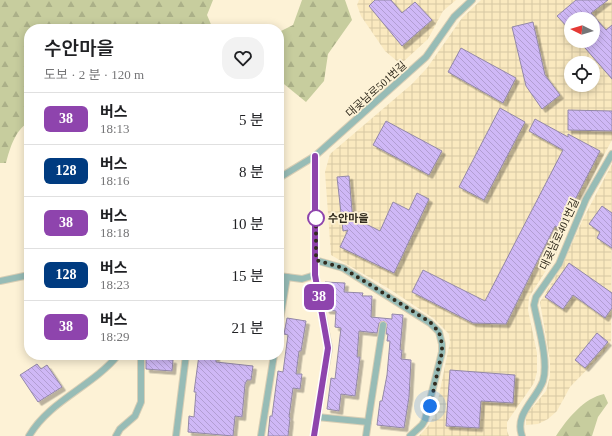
<!DOCTYPE html>
<html lang="ko">
<meta charset="utf-8">
<style>
body{margin:0;font-family:"Times New Roman","Noto Sans KR",serif;background:#f2f2f2;color:#202124;height:100vh;display:flex;flex-direction:column;font-size:15px;white-space:nowrap}
*{box-sizing:border-box;margin:0}
p{font-size:13px;color:#757577}
.icon{flex:none;width:22px;height:22px;fill:none;stroke:currentColor;stroke-width:2;stroke-linecap:round;stroke-linejoin:round}
.map{position:relative;flex:1;overflow:hidden}
.panel{position:absolute;left:24px;top:24px;width:260px;height:336px;display:flex;flex-direction:column;background:#fff;border-radius:16px;box-shadow:0 2px 10px #0003}
.panel>*{flex:none}
.badge{padding:0 8px;border-radius:6px;font-size:14px;line-height:26px}
.needle{width:26px;rotate:275deg}
.controls{position:absolute;left:564px;top:12px;display:grid;gap:8px}
.controls a{display:grid;place-items:center;width:36px;height:36px;border-radius:50%;background:#fff;box-shadow:0 2px 10px #0003;font-size:20px}
.you{position:absolute;width:20px;height:20px;margin:-10px;border:3px solid #fff;border-radius:50%;background:#1a73e8;box-shadow:0 0 0 6px #1a73e833}
.map>.badge{position:absolute;translate:-50% -50%;box-shadow:0 0 0 2px #fff}
.round{display:grid;place-items:center;flex:none;width:42px;height:42px;border-radius:16px;background:#f2f2f2}
.overview{display:flex;align-items:center;justify-content:space-between;height:68px;padding:0 20px}
h1{font-size:19px;font-weight:600;line-height:30px}
ul{padding:0;list-style:none}
li{display:flex;align-items:center;gap:12px;height:52px;padding:0 20px;border-top:1px solid #e0e0e0}
li div{flex:1}
li b{display:block;font-size:15px}
li em{font-style:normal}
li .badge{min-width:44px;font-weight:700;text-align:center}
.map>svg:first-child{display:block}
.industrial{fill:url(#industrial-grid);fill-rule:evenodd}
.forest{fill:url(#forest-firs)}
.building{fill:url(#building-back-hatch);stroke:#9388a7;filter:url(#shadow)}
.lines{fill:none;stroke-linecap:round;stroke-linejoin:round}
.service-casing{stroke:#d8ceb5;stroke-width:8}
.service{stroke:#97bcb6;stroke-width:6}
.line-casing{stroke:#fff;stroke-width:9}
.line{stroke:#8e44ad;stroke-width:6}
.walk{stroke:#322c1f;stroke-width:4;stroke-dasharray:0 7.2}
.stop-dot{fill:#fff;stroke:#8e44ad;stroke-width:2}
.labels{text-anchor:middle;stroke-width:3.5;stroke-linejoin:round;paint-order:stroke}
.street-label{font-size:11px;fill:#322c1f;stroke:#fdf2d6}
.stop-label{font-size:11px;font-weight:bold;fill:#322c1f;stroke:#fdf2d6;text-anchor:start}
</style>
<div class="map">
<svg width="612" height="436" viewBox="0 0 612 436">
<defs>
<pattern id="industrial-grid" width="8" height="8" patternUnits="userSpaceOnUse"><rect width="8" height="8" fill="#fae9bf"/><path d="M0 4h8M4 0v8" fill="none" stroke="#d7c8a4"/></pattern>
<pattern id="forest-firs" width="22" height="20" patternUnits="userSpaceOnUse"><rect width="22" height="20" fill="#c7cd9e"/><path d="M5 1l3.5 6h-7zM16 11l3.5 6h-7z" fill="#abb088"/></pattern>
<pattern id="building-back-hatch" width="6" height="6" patternUnits="userSpaceOnUse"><rect width="6" height="6" fill="#cfb8f6"/><path d="M-1 5l2 2M0 0l6 6M5-1l2 2" fill="none" stroke="#b29ed2"/></pattern>
<filter id="shadow"><feDropShadow dx="3.5" dy="3.5" stdDeviation="0" flood-color="#0004"/></filter>
</defs>
<rect width="100%" height="100%" fill="#fdf2d6"/>
<g class="industrial">
<path d="M359,0H456L443,11L428,39L404,61H397L385,51L361,16L357,5Z"/>
<path d="M481,0H612V140L570,218L556,255L529,297L528,310L537,353V372L534,383L507,422V431L509,436H419L429,425L435,414L450,342L449,334L433,318L391,290L331,255L325,172L330,154L412,84L427,68L462,18ZM571,19H593V41H571ZM571,63H593V85H571Z"/>
<path d="M612,164L611,341L605,351L570,387L557,411L548,419L538,424L526,425V415L546,391L550,376V361L540,302L563,264L583,219Z"/>
</g>
<g class="forest">
<path d="M0,0H213L207,15L213,29H29V122C15,130 10,148 6,163H0Z"/>
<path d="M302,0H345L352,20L328,54L324,81L306,102L279,80V32L293,25Z"/>
<path d="M604,394L608,403L598,417L592,436H556C567,419 584,398 604,394Z"/>
</g>
<g class="building">
<path d="M375,0H391L402,13L415,2L432,20L402,46L369,6Z"/>
<path d="M576,0H608L591,13L606,30L612,25V79L579,41H593V19H571V31L557,16Z"/>
<path d="M533,22L545,75L560,95L542,109L526,86L512,27Z"/>
<path d="M461,48L516,78L503,103L448,72Z"/>
<path d="M500,108L525,122L484,200L459,187Z"/>
<path d="M568,110L612,111V131L568,130Z"/>
<path d="M535,119L568,137V134L600,151L560,229L555,226L506,324L473,323L412,292L423,270L485,301L563,150L529,131Z"/>
<path d="M386,121L442,151L429,175L373,145Z"/>
<path d="M349,176L353,222L354,218L380,231L393,202L409,210L417,193L429,199L394,273L340,247L348,230L343,231L337,177Z"/>
<path d="M602,206L612,213V248L597,238L600,232L589,224Z"/>
<path d="M569,263L612,293V308L605,318L573,295L563,309L545,297Z"/>
<path d="M325,282L345,283L344,292L363,293L362,296H372L371,317L392,319V314L403,315L400,350H402L401,359L411,360L409,397L404,428L377,425L380,401H382L387,375L390,341H387L388,334H386L387,324L384,321L379,323L377,333L359,331L357,357H360L355,396L341,394L339,411L327,409L331,378L335,379L341,328L335,327L336,311L326,310L324,297Z"/>
<path d="M287,318L306,321L301,351H299L296,374H302L300,389L293,388L289,417L290,418L288,436H268L270,416H272L278,371L283,372L288,335L284,334Z"/>
<path d="M597,333L608,342L585,368L575,360Z"/>
<path d="M199,355H216V362L253,366L251,380H247L245,384L242,417L235,416L233,436L188,432L189,416L194,417L196,392H194Z"/>
<path d="M146,358L173,360L172,371L146,369Z"/>
<path d="M37,364L41,369L47,365L62,387L38,402L20,375Z"/>
<path d="M450,370L515,375L513,403L481,401L479,428L446,426Z"/>
</g>
<g class="lines">
<g class="service-casing">
<g id="service">
<path d="M279,178L315,156L426,57L454,17L472,0"/>
<path d="M315,260L343,268L430,323L439,332L442,344V352L425,420L422,425L410,436"/>
<path d="M279,276L302,279L315,275"/>
<path d="M0,281L29,275"/>
<path d="M279,326L287,277"/>
<path d="M317,417L368,422L383,325"/>
<path d="M29,436C49,401 93,386 118,355"/>
<path d="M116,436L120,429L135,416L141,402V355"/>
<path d="M176,436L186,355"/>
<path d="M261,436L274,355"/>
<path d="M314,436L329,348L315,275V156"/>
<path d="M366,436L368,422"/>
<path d="M522,436C514,414 536,400 543,381C549,361 538,326 534,305L536,297L559,264L586,199L612,154"/>
</g>
</g>
<use href="#service" class="service"/>
</g>
<g class="lines">
<g class="line-casing">
<path id="line" d="M314,436L328,348L315,275V156"/>
</g>
<use href="#line" class="line"/>
<path class="walk" d="M316,218V215V260L343,268L430,322L439,332L442,344V352L430,406"/>
</g>
<circle class="stop-dot" cx="316" cy="218" r="8"/>
<g class="labels">
<g class="street-label">
<text transform="translate(376 89) rotate(-42)" y="4">대곶남로501번길</text>
<text transform="translate(559 234) rotate(-65)" y="4">대곶남로401번길</text>
</g>
<g class="stop-label">
<text x="328" y="222">수안마을</text>
</g>
</g>
</svg>
<div class="controls">
<a><svg class="needle" viewBox="-14 -14 28 28"><path d="M0-13l5 13h-10z" fill="#e53935"/><path d="M0 13l5-13h-10z" fill="#757577"/></svg></a>
<a><svg class="icon" aria-label="locate" viewBox="0 0 24 24"><circle cx="12" cy="12" r="6"/><path d="M12 2v4M12 18v4M2 12h4M18 12h4"/></svg></a>
</div>
<div class="you" style="left:430px;top:406px"></div>
<b class="badge" style="left:319px;top:297px;background:#8e44ad;color:#fff">38</b>
<section class="panel">
<div class="overview"><div><h1>수안마을</h1><p>도보 · 2 분 · 120 m</p></div><a class="round"><svg class="icon" aria-label="heart" viewBox="0 0 24 24"><path d="M12 20l-8-8c-3-5 5-10 8-4 3-6 11-1 8 4z"/></svg></a></div>
<ul>
<li><span class="badge" style="background:#8e44ad;color:#fff">38</span><div><b>버스</b><p>18:13</p></div><em>5 분</em></li>
<li><span class="badge" style="background:#003b80;color:#fff">128</span><div><b>버스</b><p>18:16</p></div><em>8 분</em></li>
<li><span class="badge" style="background:#8e44ad;color:#fff">38</span><div><b>버스</b><p>18:18</p></div><em>10 분</em></li>
<li><span class="badge" style="background:#003b80;color:#fff">128</span><div><b>버스</b><p>18:23</p></div><em>15 분</em></li>
<li><span class="badge" style="background:#8e44ad;color:#fff">38</span><div><b>버스</b><p>18:29</p></div><em>21 분</em></li>
</ul>
</section>
</div>
